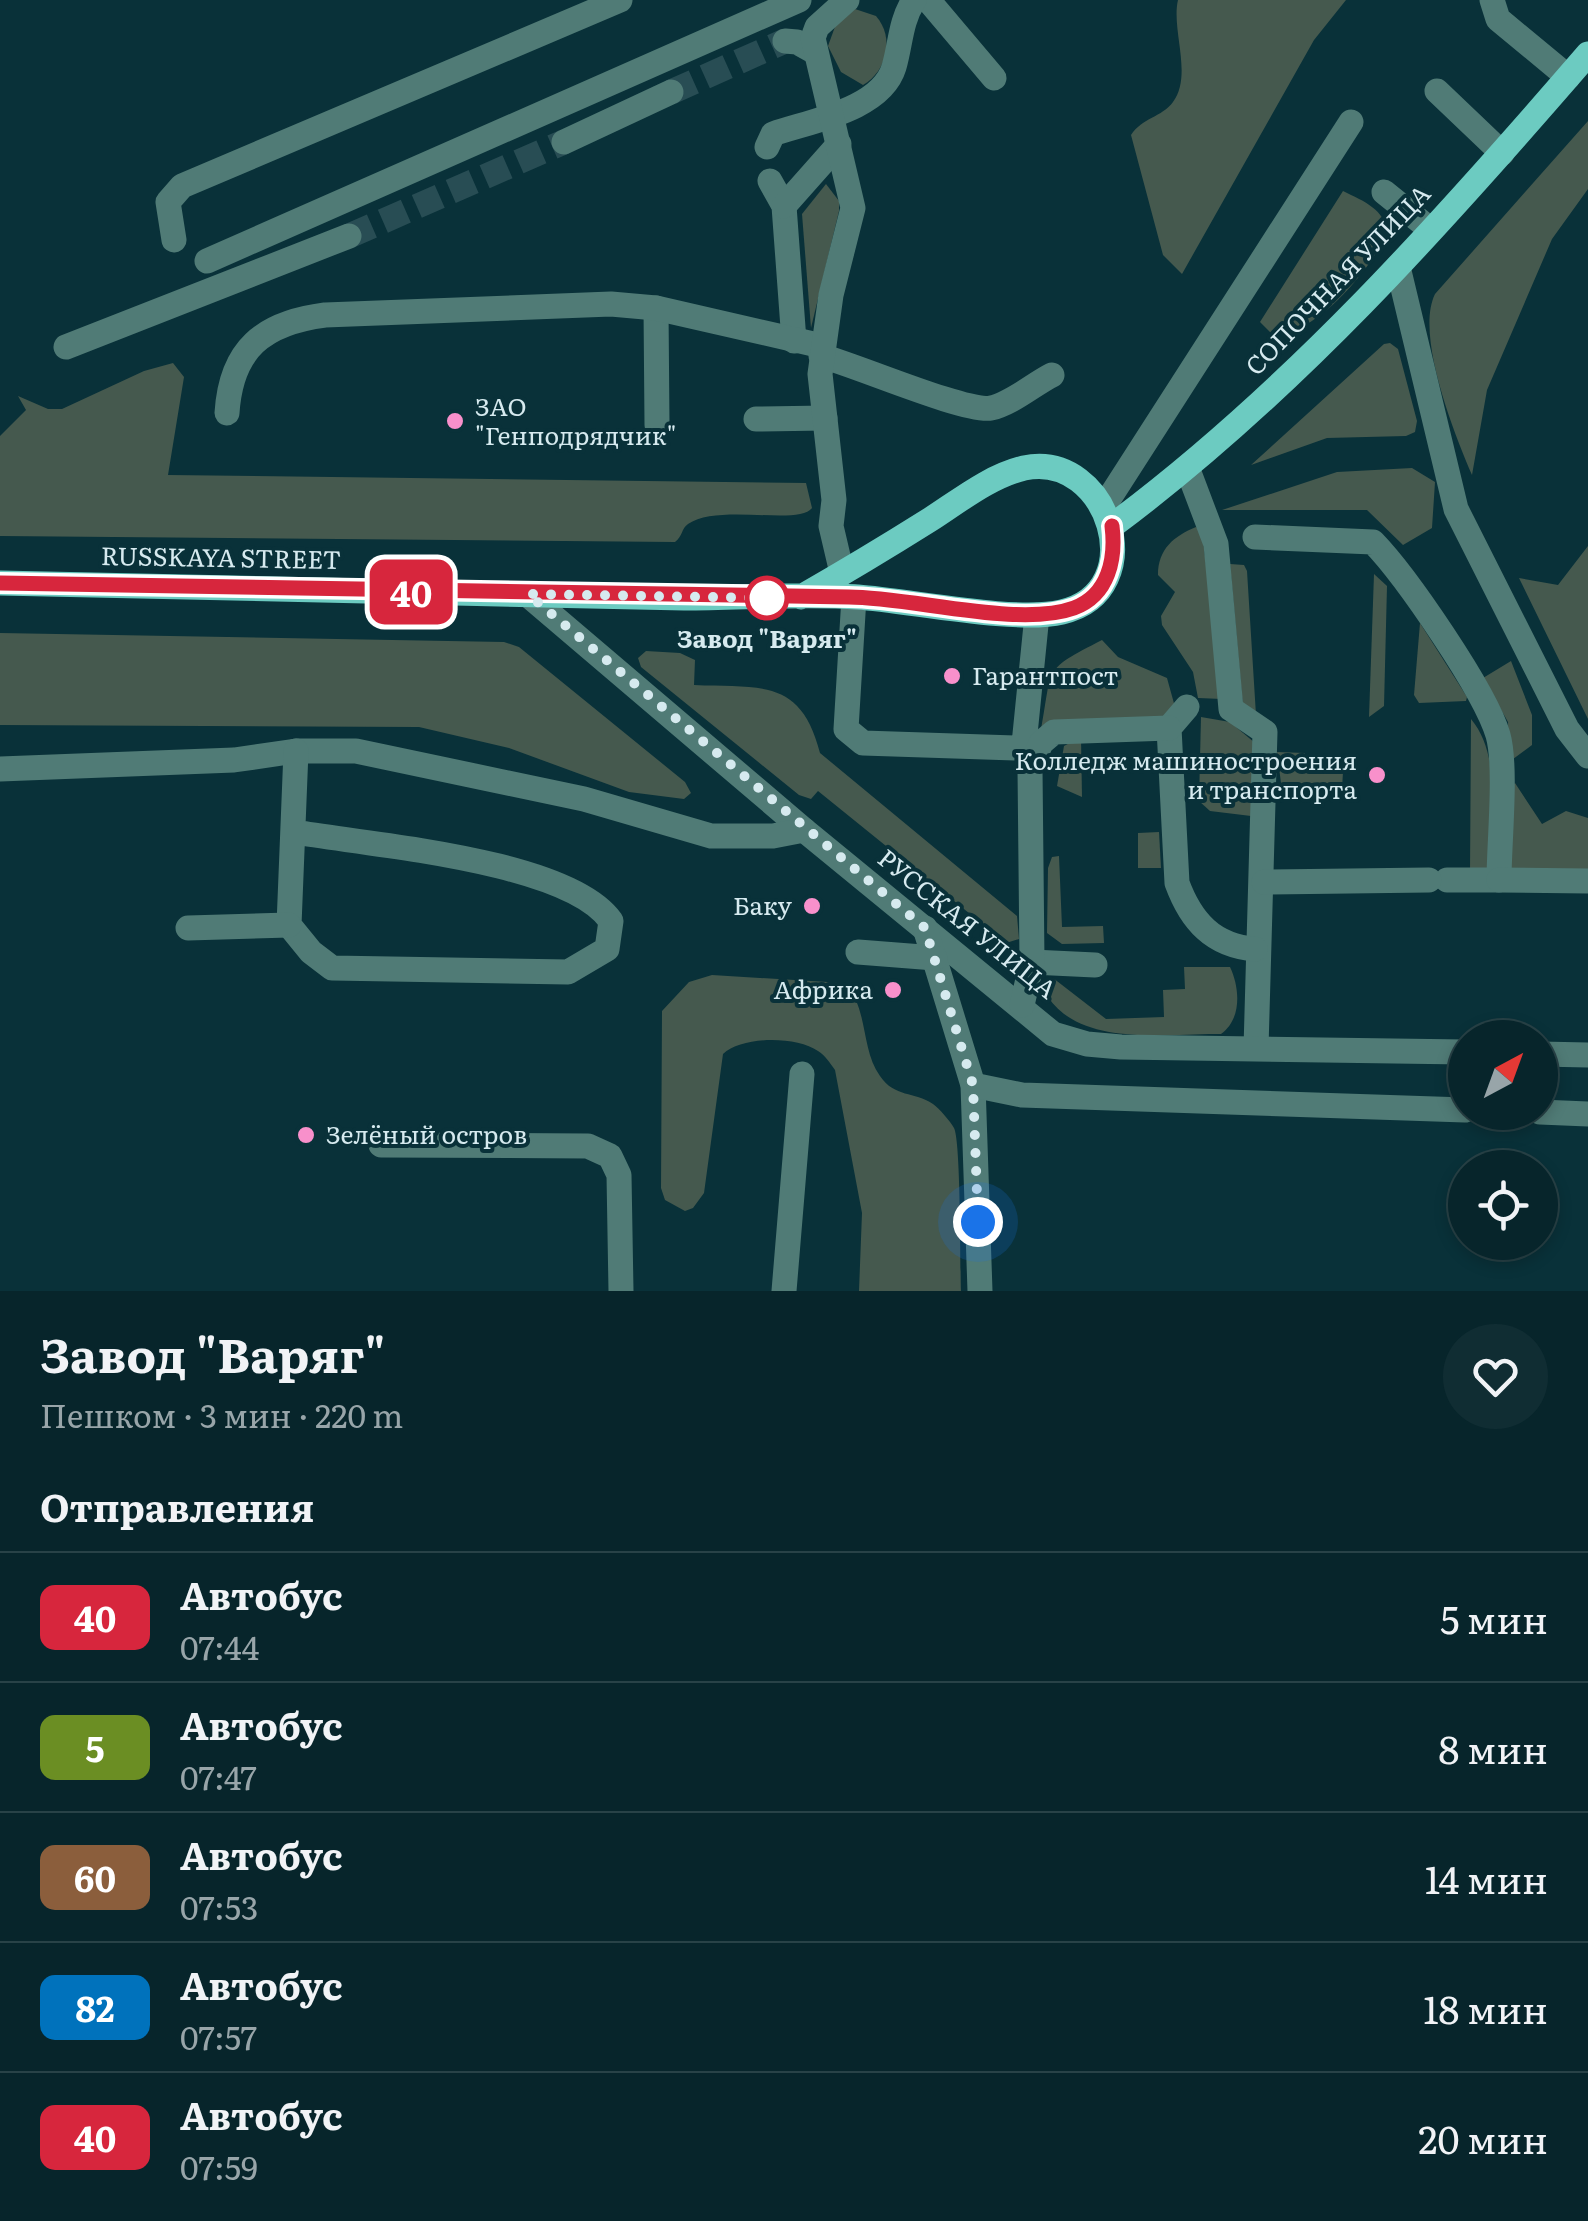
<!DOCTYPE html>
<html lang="ru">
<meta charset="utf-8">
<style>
body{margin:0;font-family:Literata,serif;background:#102d33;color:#f1f3f6;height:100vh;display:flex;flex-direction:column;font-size:38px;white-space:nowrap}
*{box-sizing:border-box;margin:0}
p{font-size:32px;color:#98a5a9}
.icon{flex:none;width:55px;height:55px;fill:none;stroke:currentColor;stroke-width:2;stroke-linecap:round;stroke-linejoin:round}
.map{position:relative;height:1291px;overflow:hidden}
.drawer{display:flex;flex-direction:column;background:#07252b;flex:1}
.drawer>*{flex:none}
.badge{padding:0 20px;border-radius:15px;font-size:35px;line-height:65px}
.needle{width:65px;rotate:41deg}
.controls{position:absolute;left:1448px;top:1020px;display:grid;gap:20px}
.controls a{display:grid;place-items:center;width:110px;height:110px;border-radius:50%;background:#07252b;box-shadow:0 5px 15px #0003,0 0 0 2px #284247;font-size:50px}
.you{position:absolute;width:50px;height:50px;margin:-25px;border:8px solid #fff;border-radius:50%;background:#1a73e8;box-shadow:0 0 0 15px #1a73e833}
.map>.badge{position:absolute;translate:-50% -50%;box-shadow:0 0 0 5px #fff}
h2{padding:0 40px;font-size:38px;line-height:90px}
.round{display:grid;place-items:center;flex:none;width:105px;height:105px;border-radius:52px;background:#102d33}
.headline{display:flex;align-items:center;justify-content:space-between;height:170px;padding:0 40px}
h1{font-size:48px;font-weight:700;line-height:75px}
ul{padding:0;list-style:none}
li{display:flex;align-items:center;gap:30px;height:130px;padding:0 40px;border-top:2px solid #284247}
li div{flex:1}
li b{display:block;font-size:38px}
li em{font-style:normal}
li .badge{min-width:110px;font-weight:700;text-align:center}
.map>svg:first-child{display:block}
.green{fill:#45594e}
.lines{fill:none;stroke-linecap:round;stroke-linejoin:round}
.minor-tunnel{stroke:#284d54;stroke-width:25;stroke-dasharray:25 12;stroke-linecap:butt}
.minor{stroke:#507b76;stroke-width:25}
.major{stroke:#6ccbc1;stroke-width:25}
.line-casing{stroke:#fff;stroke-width:22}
.line{stroke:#d7263d;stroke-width:15}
.walk{stroke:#d6eaef;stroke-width:10;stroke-dasharray:0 18}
.poi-dot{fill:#f890cb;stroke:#093139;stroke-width:4}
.stop-dot{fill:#fff;stroke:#d7263d;stroke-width:5}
.labels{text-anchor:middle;stroke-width:8;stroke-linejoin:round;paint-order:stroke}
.street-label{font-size:25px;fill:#d6eaef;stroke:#093139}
.poi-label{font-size:25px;fill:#d6eaef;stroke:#093139;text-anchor:start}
.stop-label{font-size:25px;font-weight:bold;fill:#d6eaef;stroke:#093139}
</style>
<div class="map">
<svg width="1588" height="1291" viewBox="0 0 1588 1291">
<rect width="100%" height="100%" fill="#093139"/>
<g class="green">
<path d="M1178,0H1346L1314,40L1182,274L1163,255L1131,135C1142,118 1162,117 1173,102C1193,75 1171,30 1178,0Z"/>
<path d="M855,9L876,16C895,38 887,71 863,85L841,72L828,46L836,24Z"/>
<path d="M1588,121V189L1552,239L1487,390L1472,475C1454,433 1415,335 1435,294Z"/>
<path d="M826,184L839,201V211L811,328L802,214Z"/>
<path d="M1343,191C1365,202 1383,208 1389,234C1364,274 1323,329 1274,336L1260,322Z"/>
<path d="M1390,343L1398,349L1417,421L1415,432L1406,436L1327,438L1251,465L1384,344Z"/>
<path d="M173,363L184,377L168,475L806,483L812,508C799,526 718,503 688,524C681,529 683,536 675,542L0,536V436L26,410L18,396L48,409H62L144,371Z"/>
<path d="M1412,468L1435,482L1432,528L1403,545L1367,510H1222L1337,472Z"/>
<path d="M1196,527L1202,531L1222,699L1198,698L1193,672L1162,625L1161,616L1175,592L1158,575C1158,549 1174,536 1196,527Z"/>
<path d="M1588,546V719L1519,578L1558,585Z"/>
<path d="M1230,564L1244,565L1247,571L1256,715L1243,708Z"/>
<path d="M1374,574L1387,586L1384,706L1369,717Z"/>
<path d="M1420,623L1467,697L1466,701L1419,703L1414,695Z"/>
<path d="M0,633L504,642L519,647L685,782L691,793L684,799L629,792L509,748L419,727L0,725Z"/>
<path d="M1102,640L1118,657L1167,678L1175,707L1169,717L1041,730C1053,665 1042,671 1102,640Z"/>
<path d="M646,651L680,653L695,660L694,685C761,688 801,678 820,753L1017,916L1019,939L1006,943L818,791L811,799L799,795L641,667L638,658Z"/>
<path d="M1511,661L1532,715V745L1509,762L1508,722L1483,678Z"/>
<path d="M1201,717L1230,722L1255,743L1251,816L1210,811L1199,801Z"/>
<path d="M1471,719C1504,759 1489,824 1488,872H1470Z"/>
<path d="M1081,737L1082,797L1057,786L1064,746Z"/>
<path d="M1277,752L1305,753V770L1343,772L1342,789L1281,783Z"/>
<path d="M1515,783L1542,824L1566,811L1588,818V874H1509L1511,787Z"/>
<path d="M1159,832L1161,868H1138V833Z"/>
<path d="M1059,856L1062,927L1103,926L1104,943L1062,944L1047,933L1048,868L1052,857Z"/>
<path d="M1184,967H1230C1240,988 1242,1019 1221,1034C1168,1033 1082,1048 1048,997L1053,978L1106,1019L1164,1017L1163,990L1185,989Z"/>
<path d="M712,975L844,983C869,1007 860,1048 880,1076C895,1098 914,1091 933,1104C939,1108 950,1121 954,1128C961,1142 960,1266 961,1291H859L862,1213L835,1070C830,1063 825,1055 818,1051C796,1036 742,1036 723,1054L704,1193L693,1208L685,1211L665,1200L661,1188L662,1011L689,982Z"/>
</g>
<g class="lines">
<g class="minor-tunnel">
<path d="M671,92L785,41"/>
<path d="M349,236L564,142"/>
</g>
<g class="minor">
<path d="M928,0L994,78"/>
<path d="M1492,0L1498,19L1568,77"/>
<path d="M785,41L797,42L815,52"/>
<path d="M1437,91L1502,153"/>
<path d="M564,142L671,92"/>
<path d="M767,147L773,134C810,121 881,110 894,67C901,43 900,22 914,0"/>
<path d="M770,181L784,206L794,341"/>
<path d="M1384,192L1431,230"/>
<path d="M784,206L839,144"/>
<path d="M174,240L168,202L182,186L620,0"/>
<path d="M207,261L799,0"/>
<path d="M1398,267L1456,509L1567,729L1588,756"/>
<path d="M656,308L657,425"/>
<path d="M66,347L349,236"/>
<path d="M821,356C856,365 966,413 991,408C1011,404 1034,384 1052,375"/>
<path d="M227,413C231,349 263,323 325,315L611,304L656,308L822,346"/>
<path d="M756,419L825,418"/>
<path d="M1188,470L1216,544L1231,709L1265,732L1256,1048"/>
<path d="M1103,508L1351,122"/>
<path d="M1255,537L1373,542C1406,576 1485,691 1498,735C1507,767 1499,843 1499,880H1447"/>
<path d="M842,573L831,526L834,500L820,374L831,295L853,208L813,38L817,27L847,0"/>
<path d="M528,595L804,830L1053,1034L1087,1044L1121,1047L1465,1052"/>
<path d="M854,597L846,729L863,743L1015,748L1024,744L1037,615"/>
<path d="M1187,707L1169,728L1177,883C1191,921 1213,946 1255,949"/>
<path d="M0,769L234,760L296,751H356L584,799L711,836H773L804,830"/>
<path d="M295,832C370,845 568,860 611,921L607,949L568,972L332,968L311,952L289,925L296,751"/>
<path d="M1499,880L1588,881"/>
<path d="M1264,882L1429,880"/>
<path d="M188,928L289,925"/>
<path d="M925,928L973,1085L980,1291"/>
<path d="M858,952L935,958"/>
<path d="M1032,962L1095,965"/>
<path d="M1022,1005L1032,962L1030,769L1041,743L1054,732L1169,728"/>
<path d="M1540,1054L1588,1055"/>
<path d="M973,1085L1022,1095L1465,1110"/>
<path d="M1540,1112L1588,1114"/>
<path d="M381,1145L588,1146L610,1156L619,1175L621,1291"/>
<path d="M784,1291L802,1074"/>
</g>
<g class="major">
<path d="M1112,526C1291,393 1442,223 1588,54"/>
<path d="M0,583L684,598C741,598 801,593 858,597C911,601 1015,623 1062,612C1153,591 1109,450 1024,468C990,476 959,501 931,519C888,546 845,572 801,597"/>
</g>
</g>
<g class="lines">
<g class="line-casing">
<path id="line" d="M0,583C283,590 566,595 849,597C911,597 1019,628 1074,608C1109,595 1116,558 1112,526"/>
</g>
<use href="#line" class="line"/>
<path class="walk" d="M767,598L528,594L925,928L973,1085L978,1222"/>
</g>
<g class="poi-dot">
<circle cx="455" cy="421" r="10"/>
<circle cx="952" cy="676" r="10"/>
<circle cx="1377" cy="775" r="10"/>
<circle cx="812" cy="906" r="10"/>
<circle cx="893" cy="990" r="10"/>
<circle cx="306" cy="1135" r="10"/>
</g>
<circle class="stop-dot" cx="767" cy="598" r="20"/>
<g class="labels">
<g class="street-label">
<text transform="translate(1338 280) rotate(-46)" y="9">СОПОЧНАЯ УЛИЦА</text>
<text transform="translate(221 558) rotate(1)" y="9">RUSSKAYA STREET</text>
<text transform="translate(967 924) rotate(39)" y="9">РУССКАЯ УЛИЦА</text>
</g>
<g class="poi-label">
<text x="475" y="416">ЗАО<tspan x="475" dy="29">"Генподрядчик"</tspan></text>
<text x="972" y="685">Гарантпост</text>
<text x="1357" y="770" text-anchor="end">Колледж машиностроения<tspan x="1357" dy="29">и транспорта</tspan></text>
<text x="792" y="915" text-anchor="end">Баку</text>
<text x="873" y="999" text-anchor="end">Африка</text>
<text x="326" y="1144">Зелёный остров</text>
</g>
<g class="stop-label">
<text x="767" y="648">Завод "Варяг"</text>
</g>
</g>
</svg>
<div class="controls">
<a><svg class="needle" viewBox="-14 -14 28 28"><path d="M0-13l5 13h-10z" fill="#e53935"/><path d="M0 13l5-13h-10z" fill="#98a5a9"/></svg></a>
<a><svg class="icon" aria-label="locate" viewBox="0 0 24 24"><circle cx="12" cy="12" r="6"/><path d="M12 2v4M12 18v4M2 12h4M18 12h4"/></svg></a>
</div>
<div class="you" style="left:978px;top:1222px"></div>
<b class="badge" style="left:411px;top:592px;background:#d7263d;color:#fff">40</b>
</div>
<section class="drawer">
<div class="headline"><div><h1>Завод &quot;Варяг&quot;</h1><p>Пешком · 3 мин · 220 m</p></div><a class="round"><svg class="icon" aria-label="heart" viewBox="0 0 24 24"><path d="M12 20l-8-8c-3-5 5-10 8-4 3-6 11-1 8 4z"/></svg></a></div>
<h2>Отправления</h2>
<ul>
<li><span class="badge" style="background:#d7263d;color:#fff">40</span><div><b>Автобус</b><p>07:44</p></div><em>5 мин</em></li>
<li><span class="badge" style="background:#6b8e23;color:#fff">5</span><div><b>Автобус</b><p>07:47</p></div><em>8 мин</em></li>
<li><span class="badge" style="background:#8b5e3c;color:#fff">60</span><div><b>Автобус</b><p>07:53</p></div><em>14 мин</em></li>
<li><span class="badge" style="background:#0072bc;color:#fff">82</span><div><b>Автобус</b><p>07:57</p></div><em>18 мин</em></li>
<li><span class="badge" style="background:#d7263d;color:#fff">40</span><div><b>Автобус</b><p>07:59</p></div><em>20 мин</em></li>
</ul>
</section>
